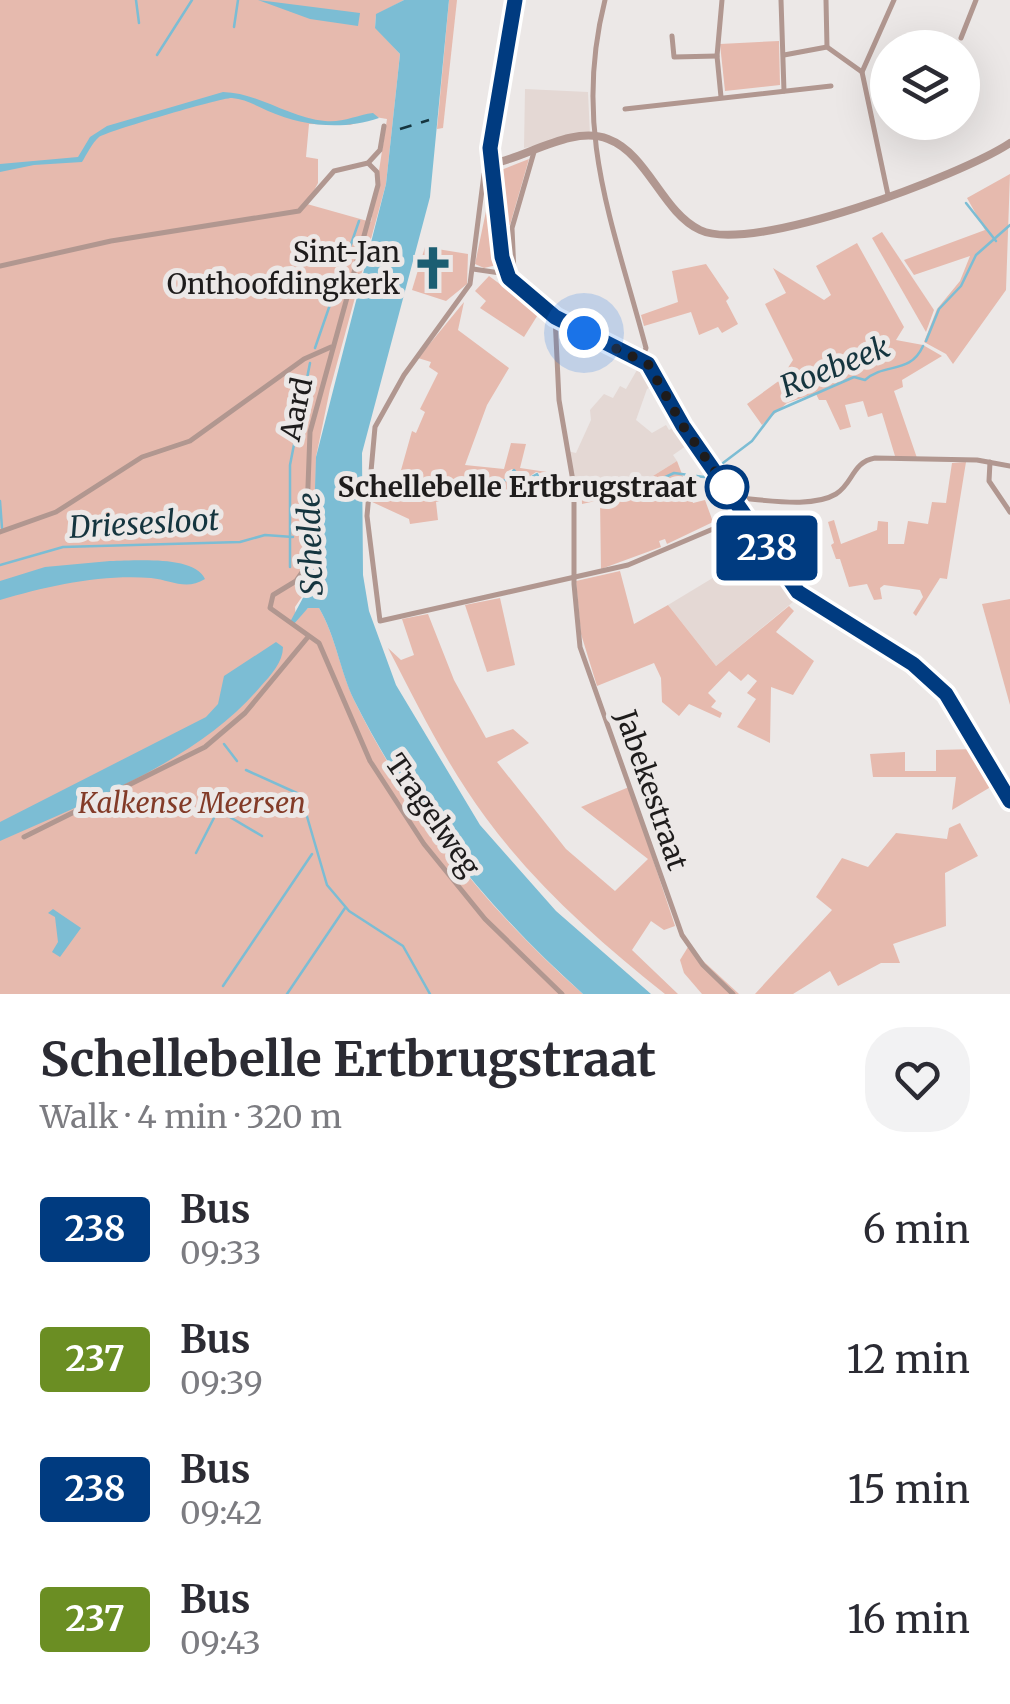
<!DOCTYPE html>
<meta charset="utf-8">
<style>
body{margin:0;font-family:Merriweather,serif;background:#f2f2f3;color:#2b2b33;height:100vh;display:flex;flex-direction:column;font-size:38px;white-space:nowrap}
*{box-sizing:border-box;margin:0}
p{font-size:32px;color:#7c7c81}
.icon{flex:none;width:55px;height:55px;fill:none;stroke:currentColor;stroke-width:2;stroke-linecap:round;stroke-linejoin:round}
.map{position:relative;height:994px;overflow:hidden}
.sheet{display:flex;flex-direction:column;background:#fff;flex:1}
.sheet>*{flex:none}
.badge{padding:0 20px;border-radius:8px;font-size:35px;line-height:65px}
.buttons{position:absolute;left:870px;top:30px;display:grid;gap:20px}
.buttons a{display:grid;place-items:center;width:110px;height:110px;border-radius:50%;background:#fff;box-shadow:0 10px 40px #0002;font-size:50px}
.you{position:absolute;width:50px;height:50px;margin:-25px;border:8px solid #fff;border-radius:50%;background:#1a73e8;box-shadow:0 0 0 15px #1a73e833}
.map>.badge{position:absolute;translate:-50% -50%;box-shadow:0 0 0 5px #fff}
.round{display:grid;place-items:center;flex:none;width:105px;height:105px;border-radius:40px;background:#f2f2f3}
.head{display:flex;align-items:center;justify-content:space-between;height:170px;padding:0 40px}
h1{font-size:48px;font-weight:700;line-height:75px}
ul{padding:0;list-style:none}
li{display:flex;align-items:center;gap:30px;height:130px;padding:0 40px}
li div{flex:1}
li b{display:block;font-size:38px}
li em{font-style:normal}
li .badge{min-width:110px;font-weight:700;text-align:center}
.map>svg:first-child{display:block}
.built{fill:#e4d8d4}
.green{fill:#e6baae;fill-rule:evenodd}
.water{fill:#7cbdd4}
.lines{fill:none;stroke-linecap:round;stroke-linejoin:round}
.stream{stroke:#7cbdd4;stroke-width:2.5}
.ferry{stroke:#15353f;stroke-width:2.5;stroke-dasharray:12 10;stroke-linecap:butt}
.minor{stroke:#b19790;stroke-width:5}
.tertiary{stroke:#b19790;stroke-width:8}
.secondary{stroke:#957065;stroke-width:8}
.line-casing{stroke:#fff;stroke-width:22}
.line{stroke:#003b80;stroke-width:15}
.walk{stroke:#1e1c1c;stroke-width:10;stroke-dasharray:0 18}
.stop-dot{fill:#fff;stroke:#003b80;stroke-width:5}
.labels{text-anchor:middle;stroke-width:10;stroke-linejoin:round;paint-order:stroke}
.poi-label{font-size:28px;fill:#1e1c1c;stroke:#ece8e7;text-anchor:end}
.street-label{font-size:28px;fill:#1e1c1c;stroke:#ece8e7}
.stop-label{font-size:28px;font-weight:bold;fill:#1e1c1c;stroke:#ece8e7;text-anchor:end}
.park-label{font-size:28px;font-style:italic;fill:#833b28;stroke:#ece8e7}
.water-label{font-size:30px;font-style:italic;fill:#15353f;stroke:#ece8e7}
</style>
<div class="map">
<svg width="1010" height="994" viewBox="0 0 1010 994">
<rect width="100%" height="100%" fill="#ece8e7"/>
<g class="built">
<path d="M525,89L588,92L590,135L524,148Z"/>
<path d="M641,363L655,384L647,389L636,420L652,433L666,425L669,430L677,425L689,444L673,455L677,461L640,484L574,478L567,451L576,453L591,420L590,410L604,394L613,398L620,386L626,389Z"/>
<path d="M764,547L799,597L716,666L668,605Z"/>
</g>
<g class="green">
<path d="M0,0H404L376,15L375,27L400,54L386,184L330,389L316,457L315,562L312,582L295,607L296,619L308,608H319C336,637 340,670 354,700C410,814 489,911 583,994H0ZM375,117L387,119L371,222L307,204L318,183V159L306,157L309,124L350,125Z"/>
<path d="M449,0H457L443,128L437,129Z"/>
<path d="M779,41L780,85L725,91L720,44Z"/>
<path d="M529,159L510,225L502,226L496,172Z"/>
<path d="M1010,174L1006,290L953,364L946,354L924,342L937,309L960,281L970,256L914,275L904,260L985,230L967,198Z"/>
<path d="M490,192L501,268L500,270L497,265L484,268L475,264Z"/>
<path d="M882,232L934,310L926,332L872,238Z"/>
<path d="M857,243L904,327L896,340L923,345L942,356L902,380L903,387L894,391L917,458L895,456L882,413L868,417L863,401L845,405L851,427L840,430L826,400H819L816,394L834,387L787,403L762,425L747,404L780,380L793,360L765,304L786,293L773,268L824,300L831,295L816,266Z"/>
<path d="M425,247L468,254L467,284L446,301L412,290Z"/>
<path d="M706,264L729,298L726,301L738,324L722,333L718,327L699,335L691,312L644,326L641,315L678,302L672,271Z"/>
<path d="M489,276L539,313L524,337L480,308L486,301L475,291Z"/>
<path d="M464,302L458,330L509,368L487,405L465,465L504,469L511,443L526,444L520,468L547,472V475L536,472L526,479L512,469L506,472L508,478L515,474L522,485L534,478L539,485L547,481L549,492L515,499L516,492C497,483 459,496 436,502L438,520L410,524L409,519L370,501L371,480L396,488L412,431L416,433L425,412L420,409L438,373L429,367L431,362L418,358Z"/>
<path d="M677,461L693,503L705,500L713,522L667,544L665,539L659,541L661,547L601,569L600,500L582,504L581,480L640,484Z"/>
<path d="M966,462L947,579L940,578L916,616L913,613L923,597L920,590L884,585L880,588L882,599L874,600L867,584L849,587L840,559H836L831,545L834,543L828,522L834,520L841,544L877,530L878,521L888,522V544H904L908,521L928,524L932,502L946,503L952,463Z"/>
<path d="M620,571L634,624L668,605L716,666L789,606L794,611L776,632L814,661L793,695L771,687L770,743L737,727L756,699L747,693L757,681L748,674L741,681L729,671L708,693L716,701L711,707L722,713L720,718L689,704L679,716L662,702L661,678L654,663L597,686L581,634L576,581Z"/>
<path d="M500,598L515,665L487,672L465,605Z"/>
<path d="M1010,599V705L982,604Z"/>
<path d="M428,614L454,680L486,738L513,729L529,743L497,762L566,849L615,891L648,859L581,807L629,787L675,926L664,930L651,921L632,950L678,994H665C600,942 536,886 486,818C446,764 417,704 388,648L401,660L414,655L402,619Z"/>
<path d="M976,749L994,785L952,810L956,777H873L870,754L905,752V771H936V750Z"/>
<path d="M960,823L978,856L945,873L946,926L893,944L900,963H881L838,986L830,971L793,994H755L832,910L816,897L842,858L868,867L896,833L947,839L949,828Z"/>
<path d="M688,947L739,994H702L684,973L680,960Z"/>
</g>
<g class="water">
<path d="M258,0L360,13L358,26L310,19Z"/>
<path d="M404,0H449L430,197L362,453L363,575L369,611L396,685L480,825L556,911L651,994H583C489,910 411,814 354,700C340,671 336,637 319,608H308L293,625L290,622L312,581L316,457L386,184L400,54L375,28L376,14Z"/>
<path d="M223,92C259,93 289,118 325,121C342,123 357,115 373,113L379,118C344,130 305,127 268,111C257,106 245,99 232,98C223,97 105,132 99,137C92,143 87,154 82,162L34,165L0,172V164L78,157L90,137L107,126Z"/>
<path d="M110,561C135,561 194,555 205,579C186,591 171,580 151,578C102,574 47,586 0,600V581L45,567Z"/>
<path d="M276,642L283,647C283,662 271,675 261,686C200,760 87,802 0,841V822L206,717L218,704L224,676Z"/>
<path d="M53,909L81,928L60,957L52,952L58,942L55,917L48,913Z"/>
</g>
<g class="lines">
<g class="stream">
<path d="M136,0L139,23"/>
<path d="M234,27L238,0"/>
<path d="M157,55L192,0"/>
<path d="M966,203L996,241"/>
<path d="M926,341L939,309L961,286L976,255L1010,225"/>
<path d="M315,348L359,221"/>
<path d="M719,466L752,441L774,412L854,377L865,380C885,362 910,375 923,346"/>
<path d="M376,484L422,496L506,480L514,470L523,482L537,474L541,482L551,476"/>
<path d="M590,487L640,489L674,473L704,477L710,472"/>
<path d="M0,501L2,528"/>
<path d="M0,565L63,547L240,542L265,535L293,537"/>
<path d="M290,567V465L310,363"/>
<path d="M224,744L237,761"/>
<path d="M246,770L299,794"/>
<path d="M301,796L327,885L349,911L403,946L430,994"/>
<path d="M196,853L218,810L262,836"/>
<path d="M223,986L312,854"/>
<path d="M287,994L345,908"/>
</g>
<path class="ferry" d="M400,129L429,120"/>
<g class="minor">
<path d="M605,0C572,130 613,223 646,348L642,358"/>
<path d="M781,0L784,91"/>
<path d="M826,0L827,47"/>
<path d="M672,36L674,57L717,56"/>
<path d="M961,38L976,0"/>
<path d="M784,55L827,47L862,72"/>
<path d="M721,97L717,56L722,0"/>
<path d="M625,109L831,86"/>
<path d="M368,163L377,172L378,185L310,432L305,568L296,581L273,595L270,608L319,643L370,761L424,844L485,919L562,994"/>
<path d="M491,167L484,174L470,284L404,375L375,427L367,516L380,621L628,565L746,515"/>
<path d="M888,195L862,72L894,0"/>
<path d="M0,266L111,241L299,211L334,171L368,163L380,150L384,126"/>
<path d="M473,269L507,274"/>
<path d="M509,278L514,273L512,228L534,152"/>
<path d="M555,317L559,400L574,487V584L580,647L682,935L703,965L733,994"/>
<path d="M990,462L989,481L1010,512"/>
<path d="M735,498C763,499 811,509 836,494C853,484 852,462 875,458L977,460L1010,466"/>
<path d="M0,532L56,512L142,457L190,441L304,359L331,347"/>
<path d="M24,837L205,747L245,713L308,637"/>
</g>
<path class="tertiary" d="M491,164C526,158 572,125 608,139C648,154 662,212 700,230C752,255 962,175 1010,143"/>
<path class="secondary" d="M515,0L496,92L490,148L502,257L509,278L555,317L646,361L683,426L797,591L930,678L960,712L1010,801"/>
</g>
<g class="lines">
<g class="line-casing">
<path id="line" d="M515,0L490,148L502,257L509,278L555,317L648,364L683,426L798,592L913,664L946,694L1010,801"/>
</g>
<use href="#line" class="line"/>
<path class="walk" d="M584,333L648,364L683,426L734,498L727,487"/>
</g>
<defs>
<g id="church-bare" transform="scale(3.45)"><path d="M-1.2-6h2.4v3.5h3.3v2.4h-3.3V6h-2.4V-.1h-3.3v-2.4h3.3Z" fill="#1c5e72" stroke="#ece8e7" stroke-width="2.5" paint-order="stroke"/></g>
</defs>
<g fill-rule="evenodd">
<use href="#church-bare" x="433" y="268"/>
</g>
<circle class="stop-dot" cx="727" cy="487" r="20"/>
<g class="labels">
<g class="poi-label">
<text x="400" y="262">Sint-Jan<tspan x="400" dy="32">Onthoofdingkerk</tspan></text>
</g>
<g class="street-label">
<text transform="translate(296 409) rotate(-78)" y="10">Aard</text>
<text transform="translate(652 790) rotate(71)" y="10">Jabekestraat</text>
<text transform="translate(433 815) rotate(55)" y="10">Tragelweg</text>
</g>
<g class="stop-label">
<text x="697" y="497">Schellebelle Ertbrugstraat</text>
</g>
<g class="park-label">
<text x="192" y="813">Kalkense Meersen</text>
</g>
<g class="water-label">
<text transform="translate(835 367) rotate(-22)" y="10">Roebeek</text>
<text transform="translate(144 524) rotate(-3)" y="10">Driesesloot</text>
<text transform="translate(311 544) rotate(-92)" y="10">Schelde</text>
</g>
</g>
</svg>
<div class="buttons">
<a><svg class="icon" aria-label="layers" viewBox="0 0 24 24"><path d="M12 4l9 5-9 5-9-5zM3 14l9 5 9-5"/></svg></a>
</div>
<div class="you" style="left:584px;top:333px"></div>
<b class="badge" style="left:767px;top:548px;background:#003b80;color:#fff">238</b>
</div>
<section class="sheet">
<div class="head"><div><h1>Schellebelle Ertbrugstraat</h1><p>Walk · 4 min · 320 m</p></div><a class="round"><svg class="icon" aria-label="heart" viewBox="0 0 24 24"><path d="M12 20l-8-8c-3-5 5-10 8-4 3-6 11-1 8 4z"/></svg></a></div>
<ul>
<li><span class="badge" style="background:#003b80;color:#fff">238</span><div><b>Bus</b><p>09:33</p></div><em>6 min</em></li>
<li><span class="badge" style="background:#6b8e23;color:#fff">237</span><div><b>Bus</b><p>09:39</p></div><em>12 min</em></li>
<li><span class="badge" style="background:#003b80;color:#fff">238</span><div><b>Bus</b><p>09:42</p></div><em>15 min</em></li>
<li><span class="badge" style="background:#6b8e23;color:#fff">237</span><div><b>Bus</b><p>09:43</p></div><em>16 min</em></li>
</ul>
</section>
